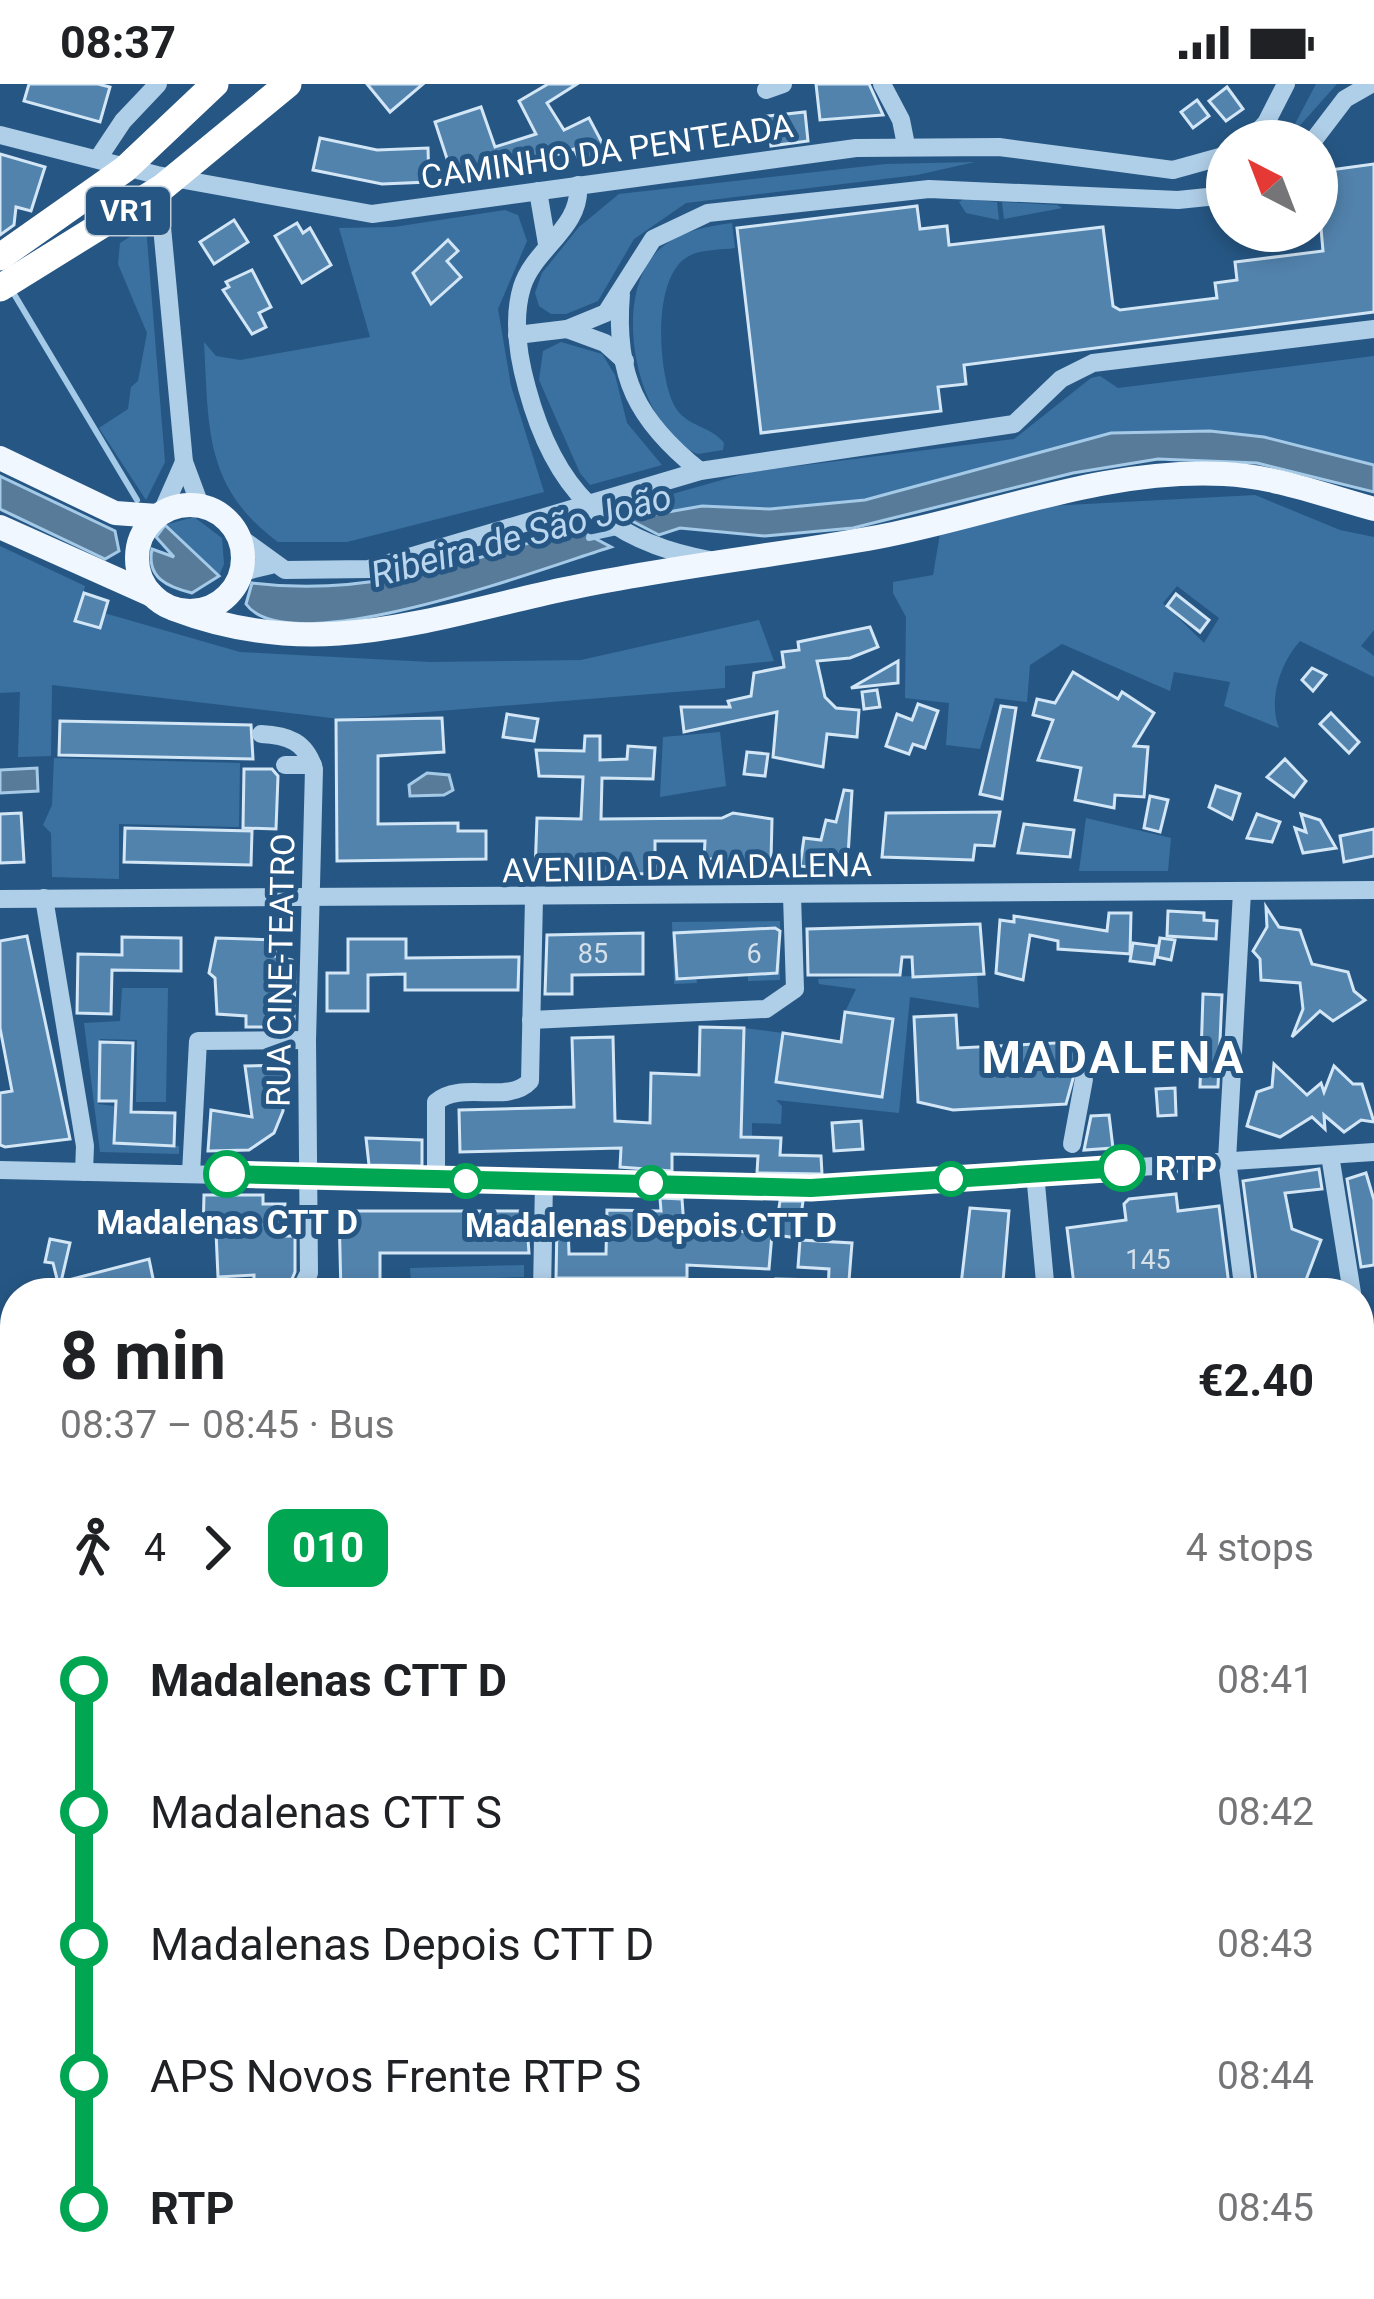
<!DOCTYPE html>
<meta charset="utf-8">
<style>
body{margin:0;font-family:Roboto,sans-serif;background:#f2f2f2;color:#202124;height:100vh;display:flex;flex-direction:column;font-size:45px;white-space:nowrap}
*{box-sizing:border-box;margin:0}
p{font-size:39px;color:#757577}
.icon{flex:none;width:66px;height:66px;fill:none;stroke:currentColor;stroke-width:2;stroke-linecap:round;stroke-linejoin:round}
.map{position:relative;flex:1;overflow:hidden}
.sheet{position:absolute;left:0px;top:1194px;width:1374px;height:1023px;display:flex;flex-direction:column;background:#fff;border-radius:48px 48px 0 0;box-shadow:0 6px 18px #0003}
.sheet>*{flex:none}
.badge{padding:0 24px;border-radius:18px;font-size:42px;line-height:78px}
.needle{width:78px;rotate:318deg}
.tools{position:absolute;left:1206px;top:36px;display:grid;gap:24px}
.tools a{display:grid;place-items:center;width:132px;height:132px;border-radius:50%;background:#fff;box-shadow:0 6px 18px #0003;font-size:60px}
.map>.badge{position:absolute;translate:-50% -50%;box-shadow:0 0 0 6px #fff}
.legs{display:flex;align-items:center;gap:18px;height:132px;padding:0 60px;font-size:39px}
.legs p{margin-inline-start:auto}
.headline{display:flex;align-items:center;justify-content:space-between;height:204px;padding:0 60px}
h1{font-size:66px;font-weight:700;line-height:90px}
ul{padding:0 60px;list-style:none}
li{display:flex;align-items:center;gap:42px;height:132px;font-size:45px}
li i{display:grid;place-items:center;width:18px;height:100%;margin:0 15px;background:currentColor}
li i::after{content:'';width:30px;height:30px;margin:-15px;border:9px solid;border-radius:50%;background:#fff}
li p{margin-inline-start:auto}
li:first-child i{background:linear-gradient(#0000 50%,currentColor 0)}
li:last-child i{background:linear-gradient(currentColor 50%,#0000 0)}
.status{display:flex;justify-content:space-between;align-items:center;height:84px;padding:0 60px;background:#fff;direction:ltr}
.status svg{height:33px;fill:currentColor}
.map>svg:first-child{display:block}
.green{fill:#3b71a0;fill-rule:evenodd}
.water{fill:#597b9a;stroke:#a4cae8;stroke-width:3}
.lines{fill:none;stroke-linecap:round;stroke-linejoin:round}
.stream{stroke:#a4cae8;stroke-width:6}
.building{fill:#5283ad;stroke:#d3e6f6;stroke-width:3}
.minor{stroke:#afcee7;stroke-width:18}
.major{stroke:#f1f7fe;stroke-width:24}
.highway{stroke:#fff;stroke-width:27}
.line-1-casing{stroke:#fff;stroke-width:27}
.line-1{stroke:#00a651;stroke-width:18}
.stop-1-dot{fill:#fff;stroke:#00a651;stroke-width:6}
.labels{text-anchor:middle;stroke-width:10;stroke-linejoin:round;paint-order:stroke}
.number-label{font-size:27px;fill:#d4e0ea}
.shield{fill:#265784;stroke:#becdda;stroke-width:3}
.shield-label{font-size:30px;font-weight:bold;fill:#fff}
.street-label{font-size:33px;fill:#fff;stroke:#265784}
.stop-label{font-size:33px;font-weight:bold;fill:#fff;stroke:#265784}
.water-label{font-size:36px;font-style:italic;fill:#bbd7ef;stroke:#265784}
.district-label{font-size:45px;font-weight:bold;letter-spacing:3px;fill:#fff;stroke:#265784}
</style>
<div class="status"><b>08:37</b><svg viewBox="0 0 49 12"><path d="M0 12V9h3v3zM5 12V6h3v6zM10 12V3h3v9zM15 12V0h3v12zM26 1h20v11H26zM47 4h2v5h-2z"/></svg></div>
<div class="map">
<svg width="1374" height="2215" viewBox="0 0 1374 2215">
<rect width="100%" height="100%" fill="#265784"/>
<g class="green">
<path d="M1316,0H1337L1286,57Z"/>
<path d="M975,78L917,91L686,119L634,155L598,217L566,230H551L539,222L535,209L542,189L579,143L619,110L886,80Z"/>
<path d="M964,115L997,118L999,136L966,129L959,118Z"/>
<path d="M1002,118L1057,121L1062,124L1004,135Z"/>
<path d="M505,126L518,131L527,157L498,225L511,302L544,408L347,458H278C203,403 209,342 204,258L216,272L240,276L370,253L339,144L394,143Z"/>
<path d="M732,139L735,164C721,166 701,165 689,172C651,191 658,290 674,321C685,343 712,342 724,359L723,366L698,370C639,346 614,228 649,178C667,150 701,143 732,139Z"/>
<path d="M146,143L165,378L146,416L99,344L128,325L131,303L138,297L147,249L118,180L120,159Z"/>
<path d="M561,258L602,270L615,291L627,339L662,381L590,401L580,389L539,296L543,267Z"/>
<path d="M1374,272V381L1264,353L1210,347L1112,349L865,416L770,425L702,422L648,429L644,418L750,388L1014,355L1091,294L1100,292L1118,304Z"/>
<path d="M1255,411L1340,446L1374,453V546L1361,562L1374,572V593L1300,557C1280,579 1268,617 1279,644L1224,622L1230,598L1174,588L1170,607L1062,560L1030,581L1027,618L995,614L980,665L946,661L949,619L905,614L906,533L893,509V498L933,491L940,450L1049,422ZM1177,502L1219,534L1204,559L1163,519Z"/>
<path d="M194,433L222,454L224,480L219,492L165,441Z"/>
<path d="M0,462L85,502L76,537L100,544L104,529L240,568L430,578L581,576L759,536L774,577L725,582V604L340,635L52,601L51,672L18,673L20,608L0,609Z"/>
<path d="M720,648L726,702L660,713L663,653Z"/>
<path d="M54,674L240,679L239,743L119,740V795L52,793L51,749L43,741L52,721Z"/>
<path d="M1086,734L1171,754L1168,787H1079Z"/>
<path d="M780,837V896L748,897V890L675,849L677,895L696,894L697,899L674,900L672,838Z"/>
<path d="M977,890L979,924L910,913L899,1029L776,1016L782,1022L781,1040L752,1039V1071H741L744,944L783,949L883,1007L893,935L845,928L856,905L819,900L818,895Z"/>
<path d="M122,904H168L166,1018H136L137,956L100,955L98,1020L114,1022L113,1060L179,1062V1070L100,1068L84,939L120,937Z"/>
<path d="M524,1181V1193L411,1197L410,1184Z"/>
<path d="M1359,1558L1374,1565V1709L1359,1729Z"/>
<path d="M0,1611H15V1956L0,2002Z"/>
<path d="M1359,1870L1374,1883V1929L1359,1916Z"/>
<path d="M847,2202H913L897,2210L899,2215H856Z"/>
</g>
<g class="water">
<path d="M1210,347L1264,353L1374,381V408L1257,379L1158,375L1073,389L853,444L765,452L680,444L659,451L628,435L702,422L770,425L865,416L1111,349Z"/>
<path d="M0,392L115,447L119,467L105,475L0,425Z"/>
<path d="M165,441L219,492L192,509C168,503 146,494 152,465L174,473L156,453Z"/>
<path d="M577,445L611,463C549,482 289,581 246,520L252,499C371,514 465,477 577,445Z"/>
<path d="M37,684L38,707L0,709V686Z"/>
<path d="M427,689L449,691L453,706L444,711L410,712L409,701Z"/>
</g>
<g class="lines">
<g class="stream">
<path d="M11,205L137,416"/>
<path d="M589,454L617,448"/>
<path d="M0,1622L15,1619"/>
<path d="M1359,1884L1374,1899"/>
</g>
</g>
<g class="building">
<path d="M29,0H98L110,3L100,38L24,17Z"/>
<path d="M367,0H423L390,28Z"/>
<path d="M548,0H577L547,19L564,46L589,34L607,68L582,81L574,65L521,82L518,71L453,93L435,38L481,23L495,63L536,50L519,17Z"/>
<path d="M816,0H869L883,31L820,36Z"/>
<path d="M1227,3L1243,25L1226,37L1209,17Z"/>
<path d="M1197,16L1209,32L1193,44L1181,28Z"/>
<path d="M805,28L808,57L771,62L767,32Z"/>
<path d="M320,54L377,66L428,64L429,98L382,100L313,86Z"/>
<path d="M0,70L45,83L31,127L16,123L14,141L0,151Z"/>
<path d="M1374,80V228L964,281L966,300L938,303L941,327L761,349L737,144L917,122L920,145L947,142L949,161L1103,143L1113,222L1120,226L1217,214L1215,199L1237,196L1235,178L1323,167L1317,99L1332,96L1330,86Z"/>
<path d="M234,136L248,158L214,180L200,158Z"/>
<path d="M297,139L303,149L310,144L331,181L302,199L275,152Z"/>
<path d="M448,156L458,167L447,177L461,193L431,220L413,189Z"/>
<path d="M252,186L271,223L259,229L266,243L252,250L223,206L229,203L226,198Z"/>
<path d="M84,509L108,517L100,544L75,537Z"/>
<path d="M1176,510L1209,536L1200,548L1167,522Z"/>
<path d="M870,543L878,563L850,574L817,577L825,613L836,624L859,626L857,653L827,650L823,683L773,673L777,628L684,648L681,623H730L728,617L751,612L754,589L784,583L782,568L799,566L798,558Z"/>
<path d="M898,577V599L851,604Z"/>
<path d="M1312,584L1326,591L1313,607L1302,596Z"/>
<path d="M1073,588L1118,615L1122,608L1154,629L1134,662L1148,663L1144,713L1115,711L1114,724L1075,716L1081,684L1038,676L1053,636L1033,631L1037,615L1055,619Z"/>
<path d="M877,606L880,623L864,625L862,608Z"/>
<path d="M918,620L938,627L925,664L913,660L909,670L886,662L897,630L912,636Z"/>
<path d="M1001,622L1016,624L1002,715L980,710Z"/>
<path d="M1331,629L1359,658L1349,669L1320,640Z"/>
<path d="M507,630L538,635L534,657L503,653Z"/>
<path d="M442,634L444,668L378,672V740L458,739V747H486V775L337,777L336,636Z"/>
<path d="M60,637L251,641L253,675L59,671Z"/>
<path d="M585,652H600V676L627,675L628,662L655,664L653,695L602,694L601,735L722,734L733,729L772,735L771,776H751L743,786H731L724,775H704L705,757H655V790L535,788L537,734L581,735L583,693L539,692L536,666L584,667Z"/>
<path d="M747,668L768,670L765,692L744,690Z"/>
<path d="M1285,675L1306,697L1294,713L1267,693Z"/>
<path d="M244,685H272L278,692L276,745L243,744Z"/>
<path d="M1216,702L1240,710L1232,735L1209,723Z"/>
<path d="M844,706L852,707L847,788L800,782L804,754L821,756L826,736L836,738Z"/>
<path d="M1150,712L1168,716L1160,748L1144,744Z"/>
<path d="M1000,728L994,762L975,761L973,776L882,773L886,729Z"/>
<path d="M21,729L24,778L0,779V730Z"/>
<path d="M1257,730L1280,738L1272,758L1247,754Z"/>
<path d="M1301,730L1320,736L1336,764L1303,769L1295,744L1306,748Z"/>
<path d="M1024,740L1074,746L1070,773L1018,769Z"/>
<path d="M125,744L252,747L251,781L124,778Z"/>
<path d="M1374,745V772L1344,778L1340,752Z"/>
<path d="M1266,823L1279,843L1300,846L1312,880L1348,888L1354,907L1365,916L1333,937L1320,927L1292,953L1303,925L1300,899L1261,896L1260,875L1253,867L1267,843Z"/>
<path d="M1168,827L1204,829V836L1217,837L1216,855L1167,852Z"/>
<path d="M1109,829H1131L1130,870L1058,865V857L1030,851L1023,896L996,889L1000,836L1014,838V832L1107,847Z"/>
<path d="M980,840L984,890L913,893L912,873H902L900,891H808L807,845Z"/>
<path d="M775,844L780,847L777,889L677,895L674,849Z"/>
<path d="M643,849V890L572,891V910H545L547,851Z"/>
<path d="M27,852L70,1055L5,1063L0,1061V1009L12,1007L0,944V857Z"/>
<path d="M122,853L181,854V887L112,886L111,930L77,929L78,870L122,871Z"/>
<path d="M216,854L276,856L275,872L292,876L295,890L294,936L271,935V943H246V932L217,930L215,894L209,889Z"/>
<path d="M1160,854L1175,856L1171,876L1157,873Z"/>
<path d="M348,855H406V874L519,873L518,906H405V890L368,891V927H327V889H348Z"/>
<path d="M1133,859L1157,862L1154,880L1130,877Z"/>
<path d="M1203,910L1222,911L1218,1003H1200Z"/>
<path d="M845,928L893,935L882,1013L776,998L783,949L841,958Z"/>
<path d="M956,931L958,964L1075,958L1076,984L1066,1020L953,1026L918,1018L914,933Z"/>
<path d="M700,943L744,944L741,1053L781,1054L780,1071L821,1072L822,1090L757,1089L758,1072L672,1070V1087L620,1083L621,1064L460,1068L459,1026L574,1023L572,954L613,953L615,1037L650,1039L651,989L699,991Z"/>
<path d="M100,958L133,959L131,1028L175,1029L174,1062L114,1059L116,1017H99Z"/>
<path d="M1274,980L1307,1011L1321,999L1324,1008L1334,982L1353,1000H1362L1374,1038L1361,1036L1344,1048L1324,1031L1325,1045L1312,1033L1280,1053L1247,1042L1257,1008L1272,1003Z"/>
<path d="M285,981L283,1027L274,1049L249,1066L208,1067L211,1026L252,1033L245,982Z"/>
<path d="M1175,1004L1176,1031L1158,1032L1156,1005Z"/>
<path d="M1109,1031L1113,1064L1084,1066L1091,1032Z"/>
<path d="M861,1037L863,1065L834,1067L832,1039Z"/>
<path d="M366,1054L422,1056V1082L369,1081Z"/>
<path d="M1319,1085L1322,1105L1285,1109L1292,1145L1321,1156L1301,1209L1257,1204L1243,1097Z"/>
<path d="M1366,1089L1374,1116V1181L1361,1183L1347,1095Z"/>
<path d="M1176,1110L1178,1127L1219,1122L1230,1209H1075L1067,1144L1126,1136L1124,1120L1129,1115Z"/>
<path d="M204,1111H263V1120H285L284,1152H295V1188L286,1209H254V1191L218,1193L216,1148H203Z"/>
<path d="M660,1114L682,1115L684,1143L772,1150L769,1185L687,1181V1194H556L557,1139H568L569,1170H606L607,1126L661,1127Z"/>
<path d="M780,1117H803L798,1154L775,1151Z"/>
<path d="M970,1124L1009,1127L1002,1209H960Z"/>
<path d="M339,1127H526L529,1169H380V1209H341Z"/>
<path d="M50,1155L70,1159L61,1198L149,1175L156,1209H41L40,1204L58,1199L53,1179L45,1178Z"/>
<path d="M800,1156L852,1159L848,1209H828L829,1185L798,1183Z"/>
<path d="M776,1195L822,1196V1209H776Z"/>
<path d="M1374,1332V1386L1359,1397V1343Z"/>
<path d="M0,1395L15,1397V1426H0Z"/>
<path d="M1359,1427L1374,1447L1359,1464Z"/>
<rect x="0" y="1511" width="15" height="48"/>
<path d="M1359,1514L1374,1518V1544L1359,1540Z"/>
<path d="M1359,1786L1374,1799V1839L1359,1826Z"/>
<path d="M1359,1940L1374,1950V1991L1359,1985Z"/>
<path d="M0,2197L36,2215H0Z"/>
</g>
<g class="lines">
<g class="minor">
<path d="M882,0L901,36L906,61"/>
<path d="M766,6L783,0"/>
<path d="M0,51L157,91L372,130L856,64L999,63L1173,86L1227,71"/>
<path d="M1249,57L1266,39L1286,0"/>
<path d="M1313,57L1345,15L1371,0"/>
<path d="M99,73L123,37L158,0"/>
<path d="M158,100L184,378L200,421"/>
<path d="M578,101C582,144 534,164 522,203C512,236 518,272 527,304C554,405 604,457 710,476"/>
<path d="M538,107L547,160"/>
<path d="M621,210C614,292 637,337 700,387"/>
<path d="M567,245L605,259L625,277"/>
<path d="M517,251L567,245L606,229L653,155L708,129L929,105L1178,116L1227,111"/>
<path d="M161,430L184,378"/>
<path d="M238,452L285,486L369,485L700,387L1014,340L1061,295L1093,279L1374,245"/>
<path d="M242,488L271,481"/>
<path d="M261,650C288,651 306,658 314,685L307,956L309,1189L299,1209"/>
<path d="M285,681H313"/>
<path d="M1242,808L1227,1076L1244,1209"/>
<path d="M44,814L85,1062L84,1088"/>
<path d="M0,815L1374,806"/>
<path d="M531,936L766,925L795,905L792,812"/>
<path d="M1072,1060L1084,995"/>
<path d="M1330,1071L1352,1209"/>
<path d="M0,1086L811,1104L1374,1068"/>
<path d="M191,1089L198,957L307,956"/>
<path d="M1035,1089L1046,1209"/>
<path d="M436,1097V1018C462,996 508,1021 530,997L534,814"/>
<path d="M542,1209L544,1097"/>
<path d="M1359,1252L1374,1289"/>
<path d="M0,1378L15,1380"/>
<path d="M1359,1492L1363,1494"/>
<path d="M0,1578L15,1580"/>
<path d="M1359,1849L1374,1862"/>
<path d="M1359,1998L1374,2007"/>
<path d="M1359,2031L1374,2035"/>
<path d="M419,2202L425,2215"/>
<path d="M522,2202L524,2215"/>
<path d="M743,2202L745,2215"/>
<path d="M249,2215L270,2202"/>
<path d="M1091,2215L1093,2202"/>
<path d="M1224,2215L1230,2202"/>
</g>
<g class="major">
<path d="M0,374L115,429L157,432"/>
<circle cx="190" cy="474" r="53"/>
<path d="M0,443L152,511"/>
<path d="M174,525C316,579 425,535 565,505C668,483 774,472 878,453C994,431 1103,384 1224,390C1274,392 1326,412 1374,425"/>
</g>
<g class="highway">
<path d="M0,173L125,85L215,0"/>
<path d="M0,204L163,103L288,0"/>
</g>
</g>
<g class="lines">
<g class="line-1-casing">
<path id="line-1" d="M227,1090L811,1104L1122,1084"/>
</g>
<use href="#line-1" class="line-1"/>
</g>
<g class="stop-1-dot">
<circle cx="1122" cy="1084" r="21"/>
<circle cx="227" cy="1090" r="21"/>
<circle cx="951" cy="1095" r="15"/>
<circle cx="466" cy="1097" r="15"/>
<circle cx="651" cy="1099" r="15"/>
</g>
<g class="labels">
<g class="number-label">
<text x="593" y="879">85</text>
<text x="754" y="879">6</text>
<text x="1148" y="1185">145</text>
</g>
<rect class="shield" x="86" y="103" width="84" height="48" rx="9"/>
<g class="shield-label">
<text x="128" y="137">VR1</text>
</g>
<g class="street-label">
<text transform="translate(607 67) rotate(-8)" y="12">CAMINHO DA PENTEADA</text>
<text transform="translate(687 783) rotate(-1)" y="12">AVENIDA DA MADALENA</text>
<text transform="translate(280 886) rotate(-89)" y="12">RUA CINE-TEATRO</text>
</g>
<g class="stop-label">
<text x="1155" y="1096" text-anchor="start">RTP</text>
<text x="227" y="1150">Madalenas CTT D</text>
<text x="651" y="1153">Madalenas Depois CTT D</text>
</g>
<g class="water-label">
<text transform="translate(521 451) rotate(-15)" y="13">Ribeira de São João</text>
</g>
<g class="district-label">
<text x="1114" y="989">MADALENA</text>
</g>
</g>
</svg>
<div class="tools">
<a><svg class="needle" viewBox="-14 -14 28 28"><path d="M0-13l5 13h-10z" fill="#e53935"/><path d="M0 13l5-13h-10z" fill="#757577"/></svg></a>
</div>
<section class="sheet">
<div class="headline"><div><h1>8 min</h1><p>08:37 – 08:45 · Bus</p></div><b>€2.40</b></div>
<div class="legs"><svg class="icon" aria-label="walk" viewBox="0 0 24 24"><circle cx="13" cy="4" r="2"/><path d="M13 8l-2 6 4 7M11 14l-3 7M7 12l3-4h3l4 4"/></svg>4<svg class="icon" aria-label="forward" viewBox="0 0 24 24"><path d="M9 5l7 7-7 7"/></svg><b class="badge" style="background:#00a651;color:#fff">010</b><p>4 stops</p></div>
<ul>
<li><i style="color:#00a651"></i><b>Madalenas CTT D</b><p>08:41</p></li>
<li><i style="color:#00a651"></i><span>Madalenas CTT S</span><p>08:42</p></li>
<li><i style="color:#00a651"></i><span>Madalenas Depois CTT D</span><p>08:43</p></li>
<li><i style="color:#00a651"></i><span>APS Novos Frente RTP S</span><p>08:44</p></li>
<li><i style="color:#00a651"></i><b>RTP</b><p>08:45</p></li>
</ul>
</section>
</div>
